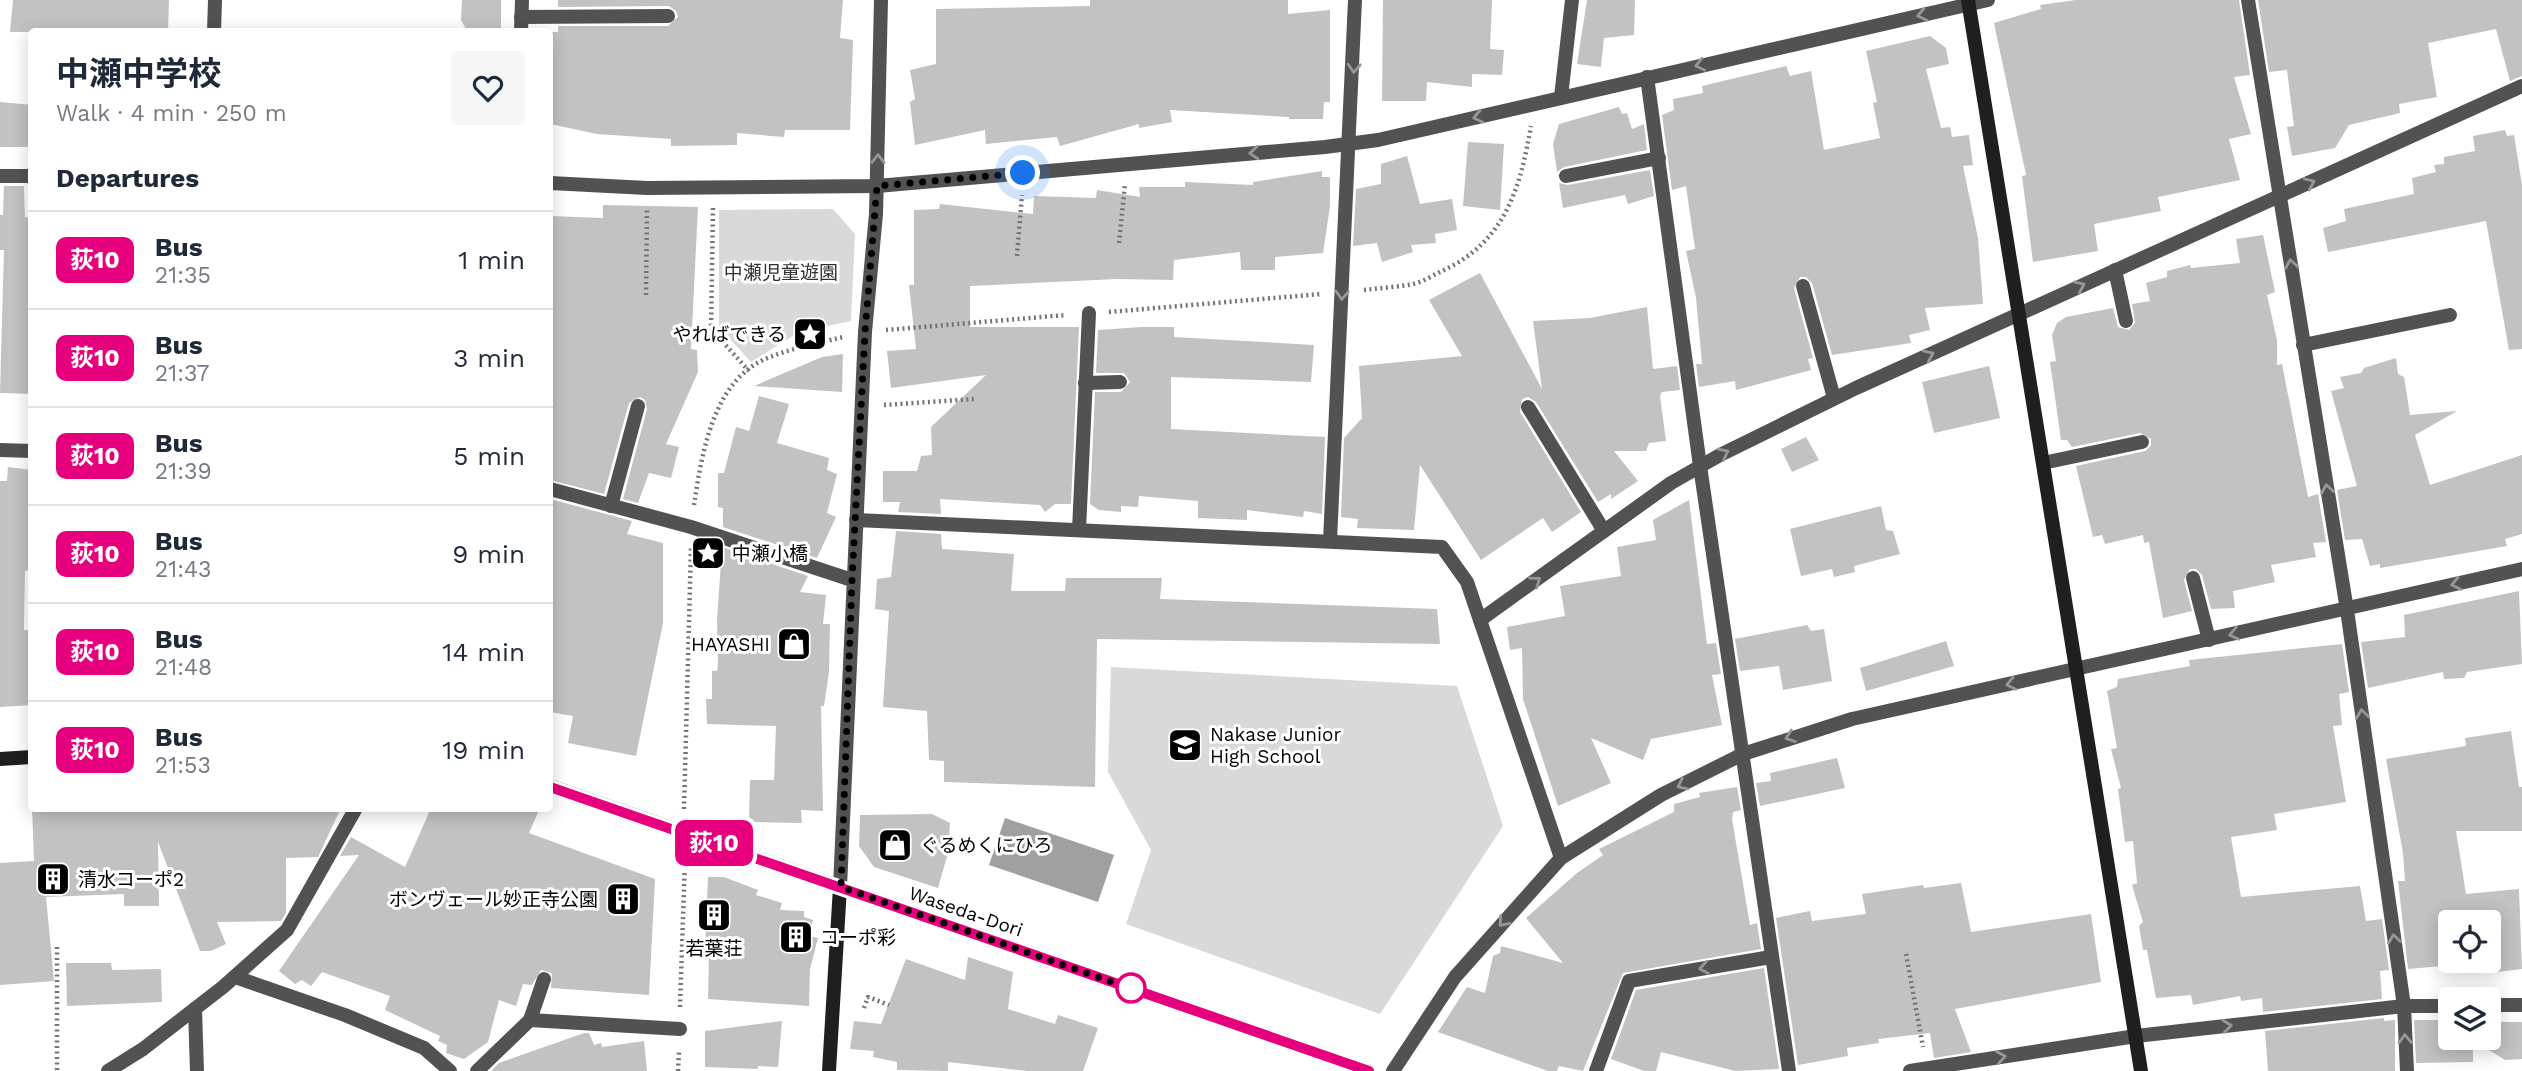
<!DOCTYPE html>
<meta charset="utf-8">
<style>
body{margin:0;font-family:"Work Sans","Noto Sans JP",sans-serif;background:#f6f6f7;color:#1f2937;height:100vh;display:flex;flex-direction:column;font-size:26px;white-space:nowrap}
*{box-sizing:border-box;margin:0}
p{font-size:23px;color:#747a83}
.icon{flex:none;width:38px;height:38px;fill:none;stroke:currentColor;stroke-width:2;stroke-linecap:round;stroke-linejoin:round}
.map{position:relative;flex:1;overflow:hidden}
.panel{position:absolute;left:28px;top:28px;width:525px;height:784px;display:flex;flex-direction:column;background:#fff;border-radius:7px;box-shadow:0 4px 18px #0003}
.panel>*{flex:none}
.badge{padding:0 14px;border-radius:10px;font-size:24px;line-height:46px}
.fabs{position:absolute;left:2438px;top:910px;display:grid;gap:14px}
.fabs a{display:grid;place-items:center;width:63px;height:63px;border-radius:7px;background:#fff;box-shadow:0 4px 18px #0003;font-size:35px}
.you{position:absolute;width:35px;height:35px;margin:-18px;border:5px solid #fff;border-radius:50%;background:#1a73e8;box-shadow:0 0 0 10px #1a73e833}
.map>.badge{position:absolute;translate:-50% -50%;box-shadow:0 0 0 4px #fff}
h2{padding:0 28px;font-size:26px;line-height:63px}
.round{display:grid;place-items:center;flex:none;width:74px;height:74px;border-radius:7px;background:#f6f6f7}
.headline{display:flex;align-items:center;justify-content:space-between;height:119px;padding:0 28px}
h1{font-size:33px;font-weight:700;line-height:52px}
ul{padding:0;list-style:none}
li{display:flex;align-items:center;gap:21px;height:98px;padding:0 28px;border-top:2px solid #e0e1e3}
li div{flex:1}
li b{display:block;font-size:26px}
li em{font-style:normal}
li .badge{min-width:77px;font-weight:700;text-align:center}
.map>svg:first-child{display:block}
.green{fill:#d9d9d9}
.water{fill:#a0a0a0}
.building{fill:#c2c2c2;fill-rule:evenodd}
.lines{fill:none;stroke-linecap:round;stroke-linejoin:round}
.path{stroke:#747474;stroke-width:4.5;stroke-dasharray:2 3.5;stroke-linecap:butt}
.lane{stroke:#525252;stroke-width:14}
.street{stroke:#525252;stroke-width:14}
.secondary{stroke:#1f1f1f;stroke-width:14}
.oneway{stroke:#979797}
.line-casing{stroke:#fff;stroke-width:16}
.line{stroke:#e6007e;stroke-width:10}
.walk{stroke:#000;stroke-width:7;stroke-dasharray:0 12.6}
.stop-dot{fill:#fff;stroke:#e6007e;stroke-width:3.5}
.labels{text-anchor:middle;stroke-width:6;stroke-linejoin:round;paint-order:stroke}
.park-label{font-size:19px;fill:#303030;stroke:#fff}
.poi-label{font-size:19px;fill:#000;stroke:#fff;text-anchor:start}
.street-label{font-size:19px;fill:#000;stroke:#fff}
</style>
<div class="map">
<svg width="2522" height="1071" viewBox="0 0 2522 1071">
<rect width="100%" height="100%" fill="#fff"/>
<g class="green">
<path d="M833,209L855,234L851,321L799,332L751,362L719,327V210Z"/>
<path d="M1111,667L1457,686L1503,826L1380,1014L1126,924L1151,850L1108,772Z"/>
</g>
<path class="water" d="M1005,818L1114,855L1098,902L989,865Z"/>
<g class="building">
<path d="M13,0H169L168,32H10Z"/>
<path d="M462,0H501V31H467L461,20Z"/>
<path d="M558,0H843L840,38L853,40L850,130H785L784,137L737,133V145L671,146V139L597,134L550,124V32H558V26H668L678,17L676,11L669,6L558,7Z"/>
<path d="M1090,0H1288V14L1330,10V102H1324L1323,119H1289V117L1170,110L1172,122L1139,128V124L1060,146L1057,137L986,144L985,130L915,145L910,102L915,99L910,70L936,64V9L1090,6Z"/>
<path d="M1383,0H1492L1490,49L1504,50L1502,75L1472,74V87L1427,82L1426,101H1382Z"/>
<path d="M1587,0H1635L1634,35L1604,38L1601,67L1577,64Z"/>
<path d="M2076,0H2239L2250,75L2234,77L2251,134L2229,139L2240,180L2158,197L2161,211L2094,224L2098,251L2033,262L2022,176L2026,175L1994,23L2041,9L2040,5Z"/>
<path d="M2258,0H2522V76L2510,81L2496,29L2428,43L2437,97L2399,104L2400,113L2349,125L2335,148L2292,156L2287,127L2294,126L2287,70L2269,72Z"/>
<path d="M1930,36L1946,48L1949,64L1926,69L1941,128L1950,127L1952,137L1969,135L1973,165L1963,166L1978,238L1983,304L1925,308L1930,330L1909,335L1911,343L1832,355L1812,283L1806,277H1800L1794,288L1813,358L1808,359L1811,370L1736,390L1735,381L1699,387L1696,364H1702L1696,298L1686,251L1695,249L1686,186L1672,190L1662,115L1674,110L1673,99L1703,93L1702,86L1786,66L1790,76L1811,71L1824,150L1880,138L1873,103L1877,102L1866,51Z"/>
<path d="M0,102L32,105V147H0Z"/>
<path d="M1619,107L1622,114L1627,113L1632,129L1644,124L1647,150L1564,167L1557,172L1553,144L1559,124Z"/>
<path d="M2505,130L2507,136L2514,135L2522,185V349L2509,350L2486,221L2328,252L2323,228L2346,221L2344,209L2414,194L2412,178L2436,172L2434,165L2444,164V157L2475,151L2473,136Z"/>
<path d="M1468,142L1504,144L1500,210L1463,206Z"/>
<path d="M1407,156L1420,204L1452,199L1457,230L1435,234L1436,243L1411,245L1413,252L1382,262L1377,243L1353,246L1356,189L1381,184V164Z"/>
<path d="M1650,170L1654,196L1628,204L1625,195L1563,208L1559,183L1568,185Z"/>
<path d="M1322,171V177H1330V206L1323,253L1275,257V270H1241L1240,252L1174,260L1173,280L1117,279L970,286V327H1079L1071,504H1055L1045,512L1040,505L940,499L941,514L898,512L900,502H883V471H917L921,456L932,455L931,427L986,375L891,388L887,351L916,349L909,285H914V210L939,209L940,204L1033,214L1034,196L1096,198L1097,190L1140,197L1139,187H1185V182L1253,185V182Z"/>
<path d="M4,186H24L25,217L32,218V394L0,393L4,250H0V215H3Z"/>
<path d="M603,205L698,207L691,349L697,350L698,372L666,444L679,447L671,478L649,473L638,503L623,499L647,409L645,400L640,397L629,403L604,494L550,480V216L603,218Z"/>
<path d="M2263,235L2275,292L2267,295L2277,340V365L2282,364L2308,497L2318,494L2326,542L2313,543L2316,557L2271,565L2275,582L2233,591L2235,608L2211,609L2202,575L2196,569H2190L2184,580L2192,611L2163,618L2149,542L2144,543L2143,535L2105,544L2102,535L2093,537L2076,466L2145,451L2151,446V439L2140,433L2072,447L2067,440H2061L2050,362L2056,361L2052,335L2057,323L2066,317L2113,308L2118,327L2129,330L2135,323L2132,304L2150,301L2146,283L2167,277V271L2190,265L2191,268L2240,263L2236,239Z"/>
<path d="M1480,273L1542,389L1533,321L1590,318L1647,307L1653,369L1677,366L1680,390L1662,392L1660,396L1666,441L1649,443L1646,451H1614L1638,481L1611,499V494L1598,502L1536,402L1528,397L1522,399L1520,412L1581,512L1552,532L1543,518L1481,560L1420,465L1414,530L1357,528L1358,519L1341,517L1344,438L1362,418L1359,366L1462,356L1429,300Z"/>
<path d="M1142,327H1174V337L1314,345L1311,382L1171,377V429L1325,437L1322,514L1304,511L1303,517L1247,510V520L1198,518V501L1139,496L1138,507L1121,506V512L1099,510L1090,504L1095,392H1121L1130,382L1124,373H1096L1098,330Z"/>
<path d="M843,354L842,392L754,386L822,357Z"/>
<path d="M2396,358L2398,374L2404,377L2410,415L2457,411L2415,435L2430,485L2522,455V534L2505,539L2507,546L2380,568V564L2370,566L2362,539L2345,540L2337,490L2357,486L2331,391L2344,388L2340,377L2361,373L2364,368Z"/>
<path d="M1989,366L2000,418L1934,433L1922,382Z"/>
<path d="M759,396L789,404L777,443L829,458L827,470L837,474L827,513L836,517L817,558L723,527V508L718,507V473H724L736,427L749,431Z"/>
<path d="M1806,437L1819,460L1792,472L1781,449Z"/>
<path d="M8,467L32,470V570L25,571L24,630H32V705L0,707V481H7Z"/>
<path d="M550,499L632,521L627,534L663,543V623L636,756L568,743L573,716L550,712Z"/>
<path d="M1689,500L1707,644L1716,643L1721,674L1712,675L1722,725L1651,739L1643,760L1591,738L1611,783L1558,806L1523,699L1522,648L1510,650L1507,627L1565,616L1560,586L1621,576L1617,547L1656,540L1653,520Z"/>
<path d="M1881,506L1886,530L1893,531L1900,554L1854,566L1855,572L1834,577L1832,569L1801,576L1790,529Z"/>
<path d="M896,531L941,534L942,549L1014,554L1011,591H1065L1066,578H1162L1160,599L1437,609L1440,644L1097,639L1095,787L944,782V761L929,760L927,711L883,707L889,611L875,609L877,579L891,577Z"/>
<path d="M722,547L808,576L800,592L826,595L823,624H830L829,672L824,706H821L823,811L801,810L802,823L749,822L750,780H774L776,726L707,724L706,699H712V671H717L718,665L717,620Z"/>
<path d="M2519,591L2522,664L2467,672L2464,678L2444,679L2443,672L2368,688L2361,642L2405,637L2404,615Z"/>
<path d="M1807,625L1811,631L1824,629L1832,681L1783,690L1779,666L1740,671L1735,639Z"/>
<path d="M1946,641L1954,666L1866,691L1860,668Z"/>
<path d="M2342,644L2349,692L2339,694L2342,725L2333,726L2346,802L2274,814L2277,830L2231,837L2241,897L2360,886L2366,921L2382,919L2389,970L2380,971L2382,999L2263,1012L2262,998L2241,1001L2240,996L2193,1005L2191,995L2156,998L2147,950H2143L2139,926L2143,922L2132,885L2137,883L2133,841L2125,842L2118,789L2121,788L2111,749L2117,748L2107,691L2117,687L2118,679L2190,666L2189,660Z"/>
<path d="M2511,731L2519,787H2522V831H2456L2466,894L2519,889L2522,969L2490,973L2489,962L2408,969L2398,881H2405L2403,853L2386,759L2466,746L2465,738ZM2450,922H2488V961H2450Z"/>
<path d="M1837,758L1845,788L1760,806L1756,783L1771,781L1770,773Z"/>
<path d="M1737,787L1741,810L1733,812L1732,819L1750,925L1757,923L1761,949L1623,973L1583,1071L1559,1066L1557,1071H1548L1438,1032L1467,987L1485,993L1493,956L1500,953L1501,946L1563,963L1526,918L1577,873L1603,855L1599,849L1674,812V804L1700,797L1699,793Z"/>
<path d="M32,808H341L318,857L286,858V913L281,921L217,922L226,944L211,951H200L158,842L159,906H124V894L46,897L54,981L0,985V863L34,861Z"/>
<path d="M431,808H540L529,833L655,879L649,995L551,988L552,973L541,970L532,985L523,984L516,1006L499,1000L488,1042L464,1059L446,1053L447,1045L438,1041L440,1036L385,1010L390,996L322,972L311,986L302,980L295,984L279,971L359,855L340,856L351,837L405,867Z"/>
<path d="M932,814L950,823L948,853L938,888L874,867L859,846L860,815Z"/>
<path d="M708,877H724L758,890L756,895L782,903L780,910L804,911V917L813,920L809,936L818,938L810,969L809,1006L708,999L709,954L705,953Z"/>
<path d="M1961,883L1971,932L2091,914L2101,982L1955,1009L1971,1052L1934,1058L1930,1033L1878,1039L1879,1043L1847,1048L1848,1056L1798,1065L1776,918L1810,911L1812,921L1866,914L1862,894L1923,885L1924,888Z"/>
<path d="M968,957L1013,972L1008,1009L1055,1024L1058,1015L1098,1028L1083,1071H1027L948,1062V1071L897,1070V1062L873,1057L874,1051L850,1049L854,1021L881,1024L906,959L965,980Z"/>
<path d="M66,963H111L112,970L161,969L162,1002L67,1006Z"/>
<path d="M1764,968L1779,1069L1735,1071L1661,1052L1656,1071H1644L1611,1059L1636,990Z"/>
<path d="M2384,1018V1021L2395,1020V1071H2268L2265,1031Z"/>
<path d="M2414,1020H2450V1038H2488V1022H2522V1059L2505,1060L2473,1040V1062L2416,1063Z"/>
<path d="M782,1021L778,1067L758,1066V1069L705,1067V1031Z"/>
<path d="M584,1033H589L594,1045L601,1043L602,1047L644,1041L647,1071H491L499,1063Z"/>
</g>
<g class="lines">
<g class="path">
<path d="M713,208L711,329L749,371"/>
<path d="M1119,243L1125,184"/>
<path d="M1017,256L1022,195"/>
<path d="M1364,290C1380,288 1397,287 1413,284C1423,282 1433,275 1442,271C1505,242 1520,189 1531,126"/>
<path d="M646,295L647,210"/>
<path d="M1109,312L1321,294"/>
<path d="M886,330L1066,315"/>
<path d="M884,405L974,399"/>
<path d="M694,505C702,453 713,378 770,357C793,348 819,343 843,337"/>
<path d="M684,809L691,548"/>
<path d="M57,947V1071"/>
<path d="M1906,954L1923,1047"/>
<path d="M680,1007L685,860"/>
<path d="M864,1008L868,997L889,1005"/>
<path d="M678,1071L679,1051"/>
</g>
<g class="lane">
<path d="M521,17L668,16"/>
<path d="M1566,176L1659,158"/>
<path d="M2115,270L2126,321"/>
<path d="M1803,286L1834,398"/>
<path d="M2303,345L2450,315"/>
<path d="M1528,407L1604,531"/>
<path d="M2043,463L2142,442"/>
<path d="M611,506L638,406"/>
<path d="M2193,578L2209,640"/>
<path d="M530,1020L544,979"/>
<path d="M477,1071L530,1020L680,1029"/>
</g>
<g class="street">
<path d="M2248,0L2347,610L2404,1006L2407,1071"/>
<path d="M214,32L215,0"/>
<path d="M521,32L522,0"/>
<path d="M1647,77L1700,466L1789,1071"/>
<path d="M1561,97L1572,0"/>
<path d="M0,176H32"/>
<path d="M550,183L647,188L877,186L1325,147L1378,140L1988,0"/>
<path d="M1085,383L1120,382"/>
<path d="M0,450L32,451"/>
<path d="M550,489L691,527L852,580"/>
<path d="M856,520L1442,547L1467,582L1561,858"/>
<path d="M1079,530L1089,313"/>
<path d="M1330,541L1355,0"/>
<path d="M1480,620L1671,483L1720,455L1856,388L2522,86"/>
<path d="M840,887L865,332L876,214L881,0"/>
<path d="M235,977L345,1015L424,1048L450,1071"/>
<path d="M2488,1005H2522"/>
<path d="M195,1009L197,1071"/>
<path d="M108,1071L143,1049L223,987L287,930L356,808"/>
<path d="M1393,1071L1455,977L1561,858L1661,795L1743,754L1852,719L2522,569"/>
<path d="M1596,1071L1629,981L1771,957"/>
<path d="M1910,1071L2136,1036L2404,1006H2450"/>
</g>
<g class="secondary">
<path d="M1968,0L2141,1071"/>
<path d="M0,759L32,757"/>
<path d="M550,786L1369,1071"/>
<path d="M829,1071L840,887"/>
</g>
</g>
<defs><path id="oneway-chevron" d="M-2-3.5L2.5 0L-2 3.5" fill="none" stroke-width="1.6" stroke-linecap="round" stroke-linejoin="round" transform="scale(1.75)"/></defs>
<g class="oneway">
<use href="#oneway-chevron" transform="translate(1922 15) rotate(167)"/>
<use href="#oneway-chevron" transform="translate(1700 65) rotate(167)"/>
<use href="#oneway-chevron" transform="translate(1354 68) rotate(93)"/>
<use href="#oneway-chevron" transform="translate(1478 117) rotate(167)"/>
<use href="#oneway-chevron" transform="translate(1254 153) rotate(175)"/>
<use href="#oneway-chevron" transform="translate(878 159) rotate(-89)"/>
<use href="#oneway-chevron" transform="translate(2310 183) rotate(-24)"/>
<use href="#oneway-chevron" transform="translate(2291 264) rotate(-99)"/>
<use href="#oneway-chevron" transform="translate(2080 286) rotate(-24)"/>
<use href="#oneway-chevron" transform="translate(1342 295) rotate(93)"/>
<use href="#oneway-chevron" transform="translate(1929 355) rotate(-24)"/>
<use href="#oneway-chevron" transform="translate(1724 453) rotate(-27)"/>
<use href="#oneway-chevron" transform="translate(2327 489) rotate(-99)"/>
<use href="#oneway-chevron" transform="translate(1536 581) rotate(-36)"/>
<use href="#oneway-chevron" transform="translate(2456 584) rotate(167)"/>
<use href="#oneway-chevron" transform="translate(2234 634) rotate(168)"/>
<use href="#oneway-chevron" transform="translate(2011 684) rotate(167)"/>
<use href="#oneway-chevron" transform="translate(2362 714) rotate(-98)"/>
<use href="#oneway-chevron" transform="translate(1790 737) rotate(161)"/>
<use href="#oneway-chevron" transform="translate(1682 785) rotate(154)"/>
<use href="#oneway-chevron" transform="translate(1503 922) rotate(131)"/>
<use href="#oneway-chevron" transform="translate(2394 939) rotate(-98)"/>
<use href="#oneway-chevron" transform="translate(1704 968) rotate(170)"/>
<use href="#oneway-chevron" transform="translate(2227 1026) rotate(-6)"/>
<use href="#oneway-chevron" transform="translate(2405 1039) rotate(-92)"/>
<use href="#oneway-chevron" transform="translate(2001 1057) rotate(-9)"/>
</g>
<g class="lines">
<g class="line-casing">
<path id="line" d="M550,787L1369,1071"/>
</g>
<use href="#line" class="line"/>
<path class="walk" d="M1023,173L877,186L865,332L852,580L841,887L1135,990L1131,988"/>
</g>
<defs>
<g id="sight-square" transform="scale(1.75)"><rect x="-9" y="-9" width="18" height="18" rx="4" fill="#000" stroke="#fff"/><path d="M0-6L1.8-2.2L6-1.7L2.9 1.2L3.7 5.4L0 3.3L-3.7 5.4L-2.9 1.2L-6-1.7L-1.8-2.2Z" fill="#fff"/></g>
<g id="shop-square" transform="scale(1.75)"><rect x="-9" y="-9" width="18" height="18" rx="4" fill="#000" stroke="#fff"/><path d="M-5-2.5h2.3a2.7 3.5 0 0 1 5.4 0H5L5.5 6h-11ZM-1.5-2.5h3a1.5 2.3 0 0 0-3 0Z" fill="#fff"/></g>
<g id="school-square" transform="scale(1.75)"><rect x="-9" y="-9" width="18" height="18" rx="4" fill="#000" stroke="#fff"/><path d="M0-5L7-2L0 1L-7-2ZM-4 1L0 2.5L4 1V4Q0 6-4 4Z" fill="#fff"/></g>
<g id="building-square" transform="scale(1.75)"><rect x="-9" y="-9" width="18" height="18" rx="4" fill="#000" stroke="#fff"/><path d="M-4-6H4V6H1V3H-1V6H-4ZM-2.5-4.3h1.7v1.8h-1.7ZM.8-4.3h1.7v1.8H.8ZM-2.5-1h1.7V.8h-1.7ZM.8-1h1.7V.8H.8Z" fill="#fff"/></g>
</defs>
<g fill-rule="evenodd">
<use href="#sight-square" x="810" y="334"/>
<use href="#sight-square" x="708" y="553"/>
<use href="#shop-square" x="794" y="644"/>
<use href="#school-square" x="1185" y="745"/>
<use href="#shop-square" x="895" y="845"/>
<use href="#building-square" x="53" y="879"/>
<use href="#building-square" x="623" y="899"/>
<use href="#building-square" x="714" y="915"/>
<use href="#building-square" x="796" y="937"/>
</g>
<circle class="stop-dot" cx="1131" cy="988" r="14"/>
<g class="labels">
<g class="park-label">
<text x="781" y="279">中瀬児童遊園</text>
</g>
<g class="poi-label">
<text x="786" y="341" text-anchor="end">やればできる</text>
<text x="732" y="560">中瀬小橋</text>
<text x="770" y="651" text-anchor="end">HAYASHI</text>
<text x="1210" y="741">Nakase Junior<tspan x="1210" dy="22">High School</tspan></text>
<text x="920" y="852">ぐるめくにひろ</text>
<text x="78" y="886">清水コーポ2</text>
<text x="598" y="906" text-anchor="end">ボンヴェール妙正寺公園</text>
<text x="820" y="944">コーポ彩</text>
<text x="714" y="955" text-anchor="middle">若葉荘</text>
</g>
<g class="street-label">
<text transform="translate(966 911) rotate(19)" y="7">Waseda-Dori</text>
</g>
</g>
</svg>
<div class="fabs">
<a><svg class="icon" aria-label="locate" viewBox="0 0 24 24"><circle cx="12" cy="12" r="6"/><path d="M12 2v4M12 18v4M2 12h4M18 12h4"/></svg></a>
<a><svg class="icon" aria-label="layers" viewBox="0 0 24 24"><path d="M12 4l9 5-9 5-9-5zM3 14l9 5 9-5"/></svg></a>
</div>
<div class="you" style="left:1023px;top:173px"></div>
<b class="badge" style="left:714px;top:843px;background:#e6007e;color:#fff">荻10</b>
<section class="panel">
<div class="headline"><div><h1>中瀬中学校</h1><p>Walk · 4 min · 250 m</p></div><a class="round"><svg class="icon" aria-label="heart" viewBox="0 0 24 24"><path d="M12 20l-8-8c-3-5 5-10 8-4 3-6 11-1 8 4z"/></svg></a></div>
<h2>Departures</h2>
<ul>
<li><span class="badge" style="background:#e6007e;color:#fff">荻10</span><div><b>Bus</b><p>21:35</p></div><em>1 min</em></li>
<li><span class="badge" style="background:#e6007e;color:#fff">荻10</span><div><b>Bus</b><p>21:37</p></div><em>3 min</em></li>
<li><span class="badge" style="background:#e6007e;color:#fff">荻10</span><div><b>Bus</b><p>21:39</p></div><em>5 min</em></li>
<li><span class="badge" style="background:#e6007e;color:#fff">荻10</span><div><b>Bus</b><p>21:43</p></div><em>9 min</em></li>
<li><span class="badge" style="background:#e6007e;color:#fff">荻10</span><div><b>Bus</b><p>21:48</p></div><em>14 min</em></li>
<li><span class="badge" style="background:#e6007e;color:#fff">荻10</span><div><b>Bus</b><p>21:53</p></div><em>19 min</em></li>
</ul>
</section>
</div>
